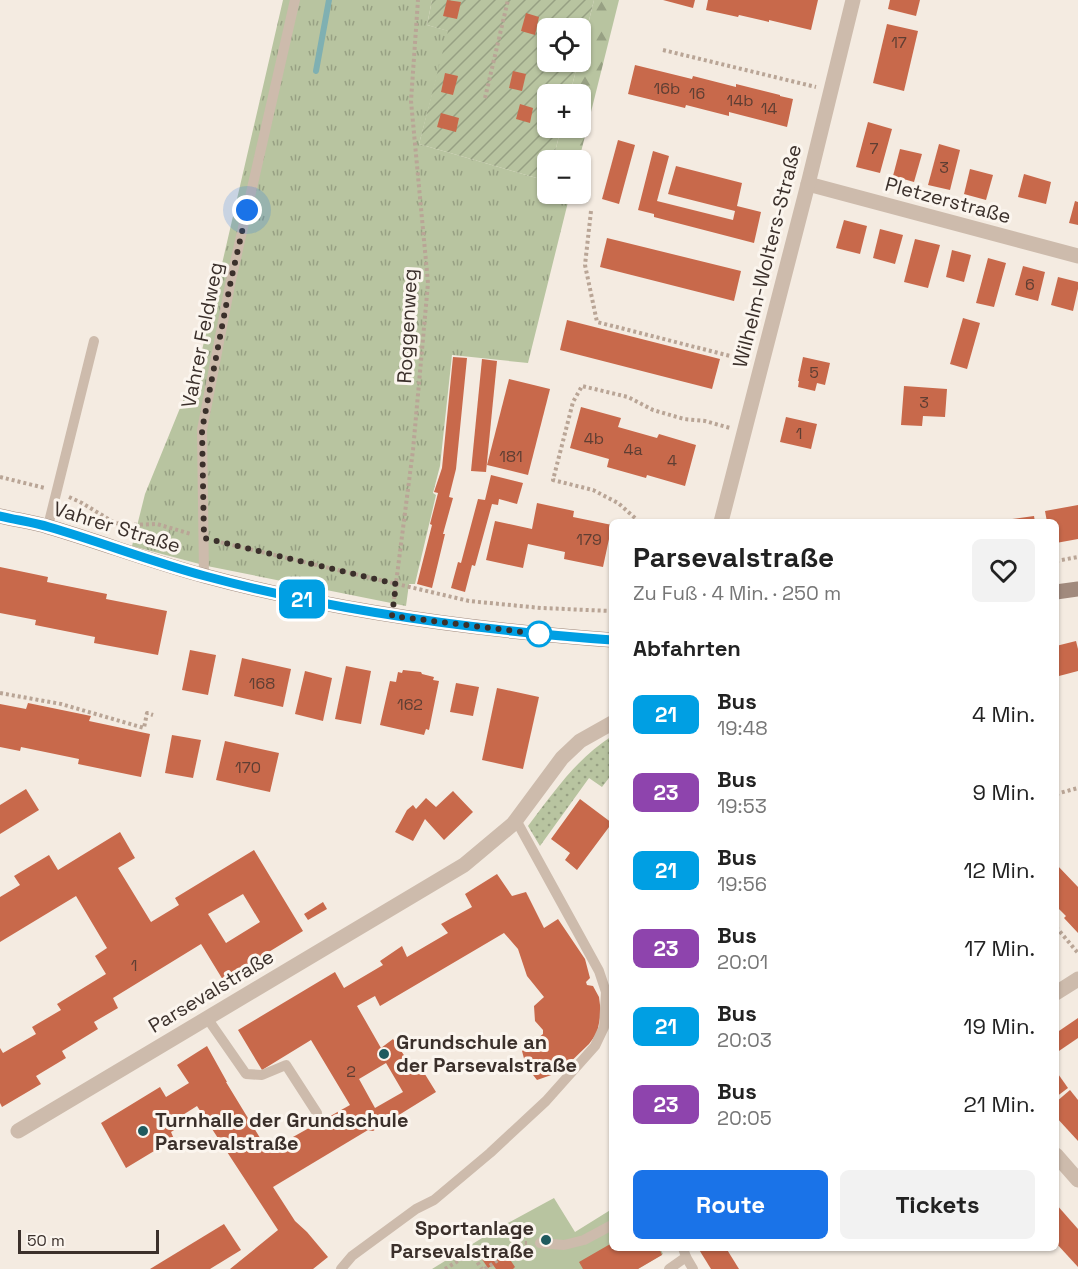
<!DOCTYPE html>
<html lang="de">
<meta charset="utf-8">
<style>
body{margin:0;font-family:"Space Grotesk",sans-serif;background:#f2f2f2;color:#222;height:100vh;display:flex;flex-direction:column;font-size:22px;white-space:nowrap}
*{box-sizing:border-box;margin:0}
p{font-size:20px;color:#767676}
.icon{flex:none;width:33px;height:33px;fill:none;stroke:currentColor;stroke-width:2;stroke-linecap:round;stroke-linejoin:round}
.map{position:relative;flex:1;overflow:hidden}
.panel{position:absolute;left:609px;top:519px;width:450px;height:732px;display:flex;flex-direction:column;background:#fff;border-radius:9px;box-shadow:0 2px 4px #0004}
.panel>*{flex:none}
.badge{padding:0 12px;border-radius:9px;font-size:21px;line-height:39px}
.fabs{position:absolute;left:537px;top:18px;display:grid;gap:12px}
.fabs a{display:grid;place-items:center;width:54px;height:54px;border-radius:9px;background:#fff;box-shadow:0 2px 4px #0004;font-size:30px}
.scale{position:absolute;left:18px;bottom:15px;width:141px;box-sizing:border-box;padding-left:6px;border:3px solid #3b302b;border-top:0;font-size:16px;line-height:21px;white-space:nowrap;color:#3b302b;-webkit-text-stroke:4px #fbf5ee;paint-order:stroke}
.you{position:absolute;width:30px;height:30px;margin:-15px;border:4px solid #fff;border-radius:50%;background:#1a73e8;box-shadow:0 0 0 9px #1a73e833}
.map>.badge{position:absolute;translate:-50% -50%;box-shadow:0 0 0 3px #fff}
h2{padding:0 24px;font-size:22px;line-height:54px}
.round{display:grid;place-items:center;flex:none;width:63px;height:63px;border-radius:9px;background:#f2f2f2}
.head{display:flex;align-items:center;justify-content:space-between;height:102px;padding:0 24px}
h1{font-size:28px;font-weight:800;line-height:45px}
.cta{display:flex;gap:12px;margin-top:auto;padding:12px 24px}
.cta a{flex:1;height:69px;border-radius:9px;background:#1a73e8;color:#fff;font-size:24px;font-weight:800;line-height:69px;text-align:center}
.cta a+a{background:#f2f2f2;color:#222}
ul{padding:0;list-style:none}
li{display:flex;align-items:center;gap:18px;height:78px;padding:0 24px}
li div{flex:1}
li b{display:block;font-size:22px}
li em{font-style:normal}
li .badge{min-width:66px;font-weight:700;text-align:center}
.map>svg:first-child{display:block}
.grass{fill:url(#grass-dots)}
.forest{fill:url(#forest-firs)}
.park{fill:url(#park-tufts)}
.garden{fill:url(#garden-furrows)}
.pitch{fill:#b8c4a0}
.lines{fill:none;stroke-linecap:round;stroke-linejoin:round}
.stream{stroke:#7fb0b2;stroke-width:6}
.building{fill:#c8694b;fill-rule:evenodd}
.path{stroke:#b9a596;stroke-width:4;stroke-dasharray:3 3;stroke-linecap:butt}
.service{stroke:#cdbbac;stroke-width:10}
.minor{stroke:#cdbbac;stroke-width:15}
.secondary{stroke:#a18a7d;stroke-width:15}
.line-casing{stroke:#fff;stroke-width:14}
.line{stroke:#009fe3;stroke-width:9}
.walk{stroke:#3b302b;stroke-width:6;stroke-dasharray:0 10.8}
.stop-dot{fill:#fff;stroke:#009fe3;stroke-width:3}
.poi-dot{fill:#1f5a5e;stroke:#fbf5ee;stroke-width:2}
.labels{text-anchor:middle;stroke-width:6;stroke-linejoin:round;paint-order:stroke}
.number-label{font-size:16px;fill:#5e3e33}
.street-label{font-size:20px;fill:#3b302b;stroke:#fbf5ee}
.poi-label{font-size:20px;font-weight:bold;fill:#3b302b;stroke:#fbf5ee;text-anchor:start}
</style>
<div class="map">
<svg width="1078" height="1269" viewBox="0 0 1078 1269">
<defs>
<pattern id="grass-dots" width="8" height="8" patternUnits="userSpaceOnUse" patternTransform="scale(1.5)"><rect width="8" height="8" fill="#b8c4a0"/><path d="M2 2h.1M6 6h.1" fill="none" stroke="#97a083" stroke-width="1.8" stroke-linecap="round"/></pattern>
<pattern id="forest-firs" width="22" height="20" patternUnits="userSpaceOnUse" patternTransform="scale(1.5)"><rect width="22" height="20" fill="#b8c4a0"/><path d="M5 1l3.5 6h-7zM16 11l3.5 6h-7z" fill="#97a083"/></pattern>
<pattern id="park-tufts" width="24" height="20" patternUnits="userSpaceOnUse" patternTransform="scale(1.5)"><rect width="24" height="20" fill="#b8c4a0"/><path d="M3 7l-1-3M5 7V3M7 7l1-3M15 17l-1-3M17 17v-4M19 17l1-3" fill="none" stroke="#97a083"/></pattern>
<pattern id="garden-furrows" width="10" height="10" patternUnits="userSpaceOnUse" patternTransform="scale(1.5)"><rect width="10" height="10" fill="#b8c4a0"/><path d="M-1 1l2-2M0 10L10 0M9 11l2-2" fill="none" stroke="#97a083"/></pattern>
</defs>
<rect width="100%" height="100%" fill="#f4ebe1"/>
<path class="grass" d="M612,736V774L602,787L589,778L540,846L528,826C554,792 576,759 612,736Z"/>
<path class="forest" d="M594,0H619L579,160H553L561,128H580V94H570L578,62H580L581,53Z"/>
<path class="park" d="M283,0H432L427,25L449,31L419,144L547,181L548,194H570L528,363L452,355L440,466L433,493L436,495L415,584H409L406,606L207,566L132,546L145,494L200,359Z"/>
<path class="garden" d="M432,0H594L581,53L580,28H548V62H578L570,94H548V128H561L553,160H548L547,181L419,144L448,31L427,25Z"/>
<path class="pitch" d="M554,1198L575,1232L612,1209V1248H660L663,1254L638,1269H432L495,1230Z"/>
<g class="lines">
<path class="stream" d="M316,71L329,0"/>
</g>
<g class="building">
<path d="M447,0L461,2L457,19L443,16Z"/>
<path d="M663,0H695L693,8Z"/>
<path d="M708,0H818L811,30L769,20V22L739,15L738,17L706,10Z"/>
<path d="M890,0H920L916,16L888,9Z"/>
<path d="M526,13L539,17L535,35L521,31Z"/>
<path d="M887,24L918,31L904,91L873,83Z"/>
<path d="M635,65L692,79L693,76L736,87V84L780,95V96L793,99L787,127L729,112V116L686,105L685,108L628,94Z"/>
<path d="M513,71L526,74L522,91L509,88Z"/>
<path d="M445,73L458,76L453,95L441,92Z"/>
<path d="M520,104L533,108L530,123L516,119Z"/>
<path d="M441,113L459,118L456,132L437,127Z"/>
<path d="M868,122L892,129L880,173L856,167Z"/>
<path d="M618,140L635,145L619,204L602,199Z"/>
<path d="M939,144L960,150L950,190L928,185Z"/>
<path d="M900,149L922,154L914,182L893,176Z"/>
<path d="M653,151L669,156L657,201L733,220L735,211L668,194L676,166L742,183L737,206L761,212L754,243L654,217V214L638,210Z"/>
<path d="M970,169L993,175L986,200L964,194Z"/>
<path d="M1024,174L1051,182L1046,204L1018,197Z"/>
<path d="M1075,201L1078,202V225L1069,223Z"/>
<path d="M844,220L867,226L860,254L836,248Z"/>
<path d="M880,229L903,235L895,264L873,258Z"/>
<path d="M607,238L741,271L734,301L600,267Z"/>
<path d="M915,239L940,245L928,288L904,282Z"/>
<path d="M952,250L971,255L964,282L946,277Z"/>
<path d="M988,258L1006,263L994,307L976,303Z"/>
<path d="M1023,266L1045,272L1038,301L1015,295Z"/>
<path d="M1058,277L1078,282V289L1073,311L1051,305Z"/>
<path d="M963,318L980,323L967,369L950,364Z"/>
<path d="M567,320L720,359L712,389L560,350Z"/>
<path d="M453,357L467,358L456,469L449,497L453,498L443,534H445L432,588L417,584L432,525L430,524L438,493L434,492L442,468Z"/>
<path d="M803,357L830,363L825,385L817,383L815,391L798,387L799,381H798Z"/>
<path d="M482,359L497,361L486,472L471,471Z"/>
<path d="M509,379L550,389L528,475L487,465Z"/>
<path d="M904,386L947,389L945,417L923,416L922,426L901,425Z"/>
<path d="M581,407L621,418L618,427L657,438L659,434L696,445L685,486L647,475L646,478L607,467L609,459L570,448Z"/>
<path d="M786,417L817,424L811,449L780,442Z"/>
<path d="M491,475L523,483L517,504L499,499L498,505L492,504L475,566L472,565L465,592L451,588L458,562L461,563L478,499L485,500Z"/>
<path d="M537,503L574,511L573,517L612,525L603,567L564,559L565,552L528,544L523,568L486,560L495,521L532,529Z"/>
<path d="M1078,505V539L1056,543V522H1047L1045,511Z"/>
<path d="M1034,516L1035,522H997V521Z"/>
<path d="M0,567L48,577L47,582L107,594L106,599L167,611L158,655L94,643L95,637L35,625L36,620L0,613Z"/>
<path d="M1076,641L1078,649V671L1059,676L1056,665V646Z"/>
<path d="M190,650L216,655L208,695L182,690Z"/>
<path d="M242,658L291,669L283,707L234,696Z"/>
<path d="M346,666L371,671L361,724L335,719Z"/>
<path d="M403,670L421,672L422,674L434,677L433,680L439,681L429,730L426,729L424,735L380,725L390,681L396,682L398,672L402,673Z"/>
<path d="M305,671L332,678L323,721L295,714Z"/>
<path d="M456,683L479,687L473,716L450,712Z"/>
<path d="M497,688L539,697L523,769L482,760Z"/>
<path d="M28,703L91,716L89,721L150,734L141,777L78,764L79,759L21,747L20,751L0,747V704L26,709Z"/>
<path d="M172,735L201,740L193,778L165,773Z"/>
<path d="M225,741L279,753L270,792L216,780Z"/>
<path d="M26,789L39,810L0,834V805Z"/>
<path d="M453,791L473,812L444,840L425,819L413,841L395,832L407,810L413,805L416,809L426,798L436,807Z"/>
<path d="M580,799L612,823L577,870L565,860L570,853L551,839Z"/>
<path d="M120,832L135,858L118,868L151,922L179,905L175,898L254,850L303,931L223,980L201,944L113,998L118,1008L94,1022L98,1029L62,1051L66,1058L36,1076L41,1084L2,1107L0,1103V1048L3,1053L36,1034L32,1027L61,1010L57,1004L106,974L95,956L107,948L76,896L0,942V897L20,885L14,876L49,855L58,870ZM243,894L260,922L226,943L208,914Z"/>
<path d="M1056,864L1078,887V933L1064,918L1066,916L1056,906Z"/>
<path d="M497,874L512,896L526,892L544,928L558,919L585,959L590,978L586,982L587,985L593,986L599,997L601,1013L597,1033L589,1044L560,1072L537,1080L526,1066L522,1051L543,1034V1030L535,1021L534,1006L544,997L527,976L518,949L504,933L380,1006L375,996L357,1006L381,1048L393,1039L412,1067L418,1063L436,1092L373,1131L368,1130L273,1187L295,1221L307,1232L328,1257L313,1269H230L278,1230L197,1106L178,1118L182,1125L171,1132L174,1139L126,1168L101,1123L160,1087L166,1097L189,1083L177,1065L207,1046L227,1082H226L268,1151L350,1105L311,1040L262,1070L238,1030L335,972L344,988L383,965L380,961L402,946L407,957L448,933L441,924L472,907L465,894ZM386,1063L403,1092L375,1108L359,1079Z"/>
<path d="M323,902L327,909L308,920L304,914Z"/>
<path d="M1078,1018V1038L1056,1053V1033Z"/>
<path d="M1056,1071L1068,1088L1056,1097Z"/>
<path d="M1070,1090L1078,1100V1141L1056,1117V1102Z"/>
<path d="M1056,1204L1078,1229V1267L1056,1243Z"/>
<path d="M224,1224L241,1250L210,1269H150Z"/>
<path d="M612,1243V1248H659L662,1255L638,1269H583L579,1262Z"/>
<path d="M491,1247L500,1260L507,1255L515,1267L513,1269H496L493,1265L488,1268L479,1255Z"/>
<path d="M698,1248H726L739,1269H711Z"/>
</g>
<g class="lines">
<g class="path">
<path d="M663,50L816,87"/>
<path d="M485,98L508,0"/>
<path d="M591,211L585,265L597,322L746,360"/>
<path d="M0,477L45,488"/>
<path d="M69,497L82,503L115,523L129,525L157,524L191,534"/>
<path d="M635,518L618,503L593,490L553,480L573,402L582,386L628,397L653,410L684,419L705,421L730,428"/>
<path d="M215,541L469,601L541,608L612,611"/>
<path d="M1056,561L1078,557"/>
<path d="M394,599L413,450L428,283L411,101L418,0"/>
<path d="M0,693L61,704L144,728L147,713L153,715"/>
<path d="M1056,794L1078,788"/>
<path d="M1056,927L1078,953"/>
<path d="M445,1269L471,1253L482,1269"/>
<path d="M485,1269L522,1243H527"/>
</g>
<g class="service">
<path d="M48,526L94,341"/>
<path d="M204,576L202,430L231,280L295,0"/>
<path d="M207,1018L246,1074L262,1075L286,1065L317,1113"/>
<path d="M540,1243L564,1245L584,1240L612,1225"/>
<path d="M686,1257L693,1269"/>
<path d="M341,1269L352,1256L416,1209L434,1200L490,1153L546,1101L595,1046L604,1027L606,992L599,971L516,820"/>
<path d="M669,1269L686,1257L683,1248"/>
</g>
<g class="minor">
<path d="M808,184L1078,256"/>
<path d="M721,522L808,184L853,0"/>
<path d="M1056,993L1078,979"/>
<path d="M18,1131L464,865L513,824L562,758L580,741L612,723"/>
<path d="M1056,1155L1078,1180"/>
</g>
<g class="secondary">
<path d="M0,516C16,520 33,522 49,527C101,542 152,562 205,576C338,612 475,630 612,640"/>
<path d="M1056,592L1078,589"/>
</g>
</g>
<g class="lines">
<g class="line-casing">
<path id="line" d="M0,516C16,520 33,522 49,527C101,542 152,562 205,576C338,612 475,630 612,640"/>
</g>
<use href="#line" class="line"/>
<path class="walk" d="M247,210L231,280L202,430L204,538L396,584L392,616L539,634"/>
</g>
<circle class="stop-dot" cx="539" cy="634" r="12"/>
<g class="poi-dot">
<circle cx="384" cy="1054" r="6"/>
<circle cx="143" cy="1131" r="6"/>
<circle cx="546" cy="1240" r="6"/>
</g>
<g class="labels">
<g class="number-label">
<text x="899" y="48">17</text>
<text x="667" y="94">16b</text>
<text x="697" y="99">16</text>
<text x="740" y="106">14b</text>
<text x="769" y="114">14</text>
<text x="874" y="154">7</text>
<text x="944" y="173">3</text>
<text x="1030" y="290">6</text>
<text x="814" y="378">5</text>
<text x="924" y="408">3</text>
<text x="799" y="439">1</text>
<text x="594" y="444">4b</text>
<text x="633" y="455">4a</text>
<text x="511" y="462">181</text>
<text x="672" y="466">4</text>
<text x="589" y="545">179</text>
<text x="262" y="689">168</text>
<text x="410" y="710">162</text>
<text x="248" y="773">170</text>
<text x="134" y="971">1</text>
<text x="351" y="1077">2</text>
</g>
<g class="street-label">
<text transform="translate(948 200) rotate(15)" y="7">Pletzerstraße</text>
<text transform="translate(767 256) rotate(-76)" y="7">Wilhelm-Wolters-Straße</text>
<text transform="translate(407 326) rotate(-87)" y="7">Roggenweg</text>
<text transform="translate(202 335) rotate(-79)" y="7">Vahrer Feldweg</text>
<text transform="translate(117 527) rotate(17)" y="7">Vahrer Straße</text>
<text transform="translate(211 991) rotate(-31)" y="7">Parsevalstraße</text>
</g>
<g class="poi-label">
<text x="396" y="1049">Grundschule an<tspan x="396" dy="23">der Parsevalstraße</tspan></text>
<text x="155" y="1127">Turnhalle der Grundschule<tspan x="155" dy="23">Parsevalstraße</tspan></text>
<text x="534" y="1235" text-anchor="end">Sportanlage<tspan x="534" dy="23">Parsevalstraße</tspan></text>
</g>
</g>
</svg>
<div class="fabs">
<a><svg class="icon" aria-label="locate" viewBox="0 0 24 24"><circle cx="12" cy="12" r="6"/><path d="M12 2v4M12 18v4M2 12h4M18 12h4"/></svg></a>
<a>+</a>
<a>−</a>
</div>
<div class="scale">50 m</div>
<div class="you" style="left:247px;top:210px"></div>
<b class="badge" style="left:302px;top:599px;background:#009fe3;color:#fff">21</b>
<section class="panel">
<div class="head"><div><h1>Parsevalstraße</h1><p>Zu Fuß · 4 Min. · 250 m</p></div><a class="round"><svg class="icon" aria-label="heart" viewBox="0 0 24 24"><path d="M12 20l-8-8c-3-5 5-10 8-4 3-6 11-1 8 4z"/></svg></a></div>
<h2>Abfahrten</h2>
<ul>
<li><span class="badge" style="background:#009fe3;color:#fff">21</span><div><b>Bus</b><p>19:48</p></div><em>4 Min.</em></li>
<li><span class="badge" style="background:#8e44ad;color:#fff">23</span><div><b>Bus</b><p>19:53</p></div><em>9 Min.</em></li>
<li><span class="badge" style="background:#009fe3;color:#fff">21</span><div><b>Bus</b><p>19:56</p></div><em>12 Min.</em></li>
<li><span class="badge" style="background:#8e44ad;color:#fff">23</span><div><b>Bus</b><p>20:01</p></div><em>17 Min.</em></li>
<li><span class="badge" style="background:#009fe3;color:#fff">21</span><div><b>Bus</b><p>20:03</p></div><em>19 Min.</em></li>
<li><span class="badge" style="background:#8e44ad;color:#fff">23</span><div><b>Bus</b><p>20:05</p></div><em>21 Min.</em></li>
</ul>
<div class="cta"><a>Route</a><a>Tickets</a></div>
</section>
</div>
